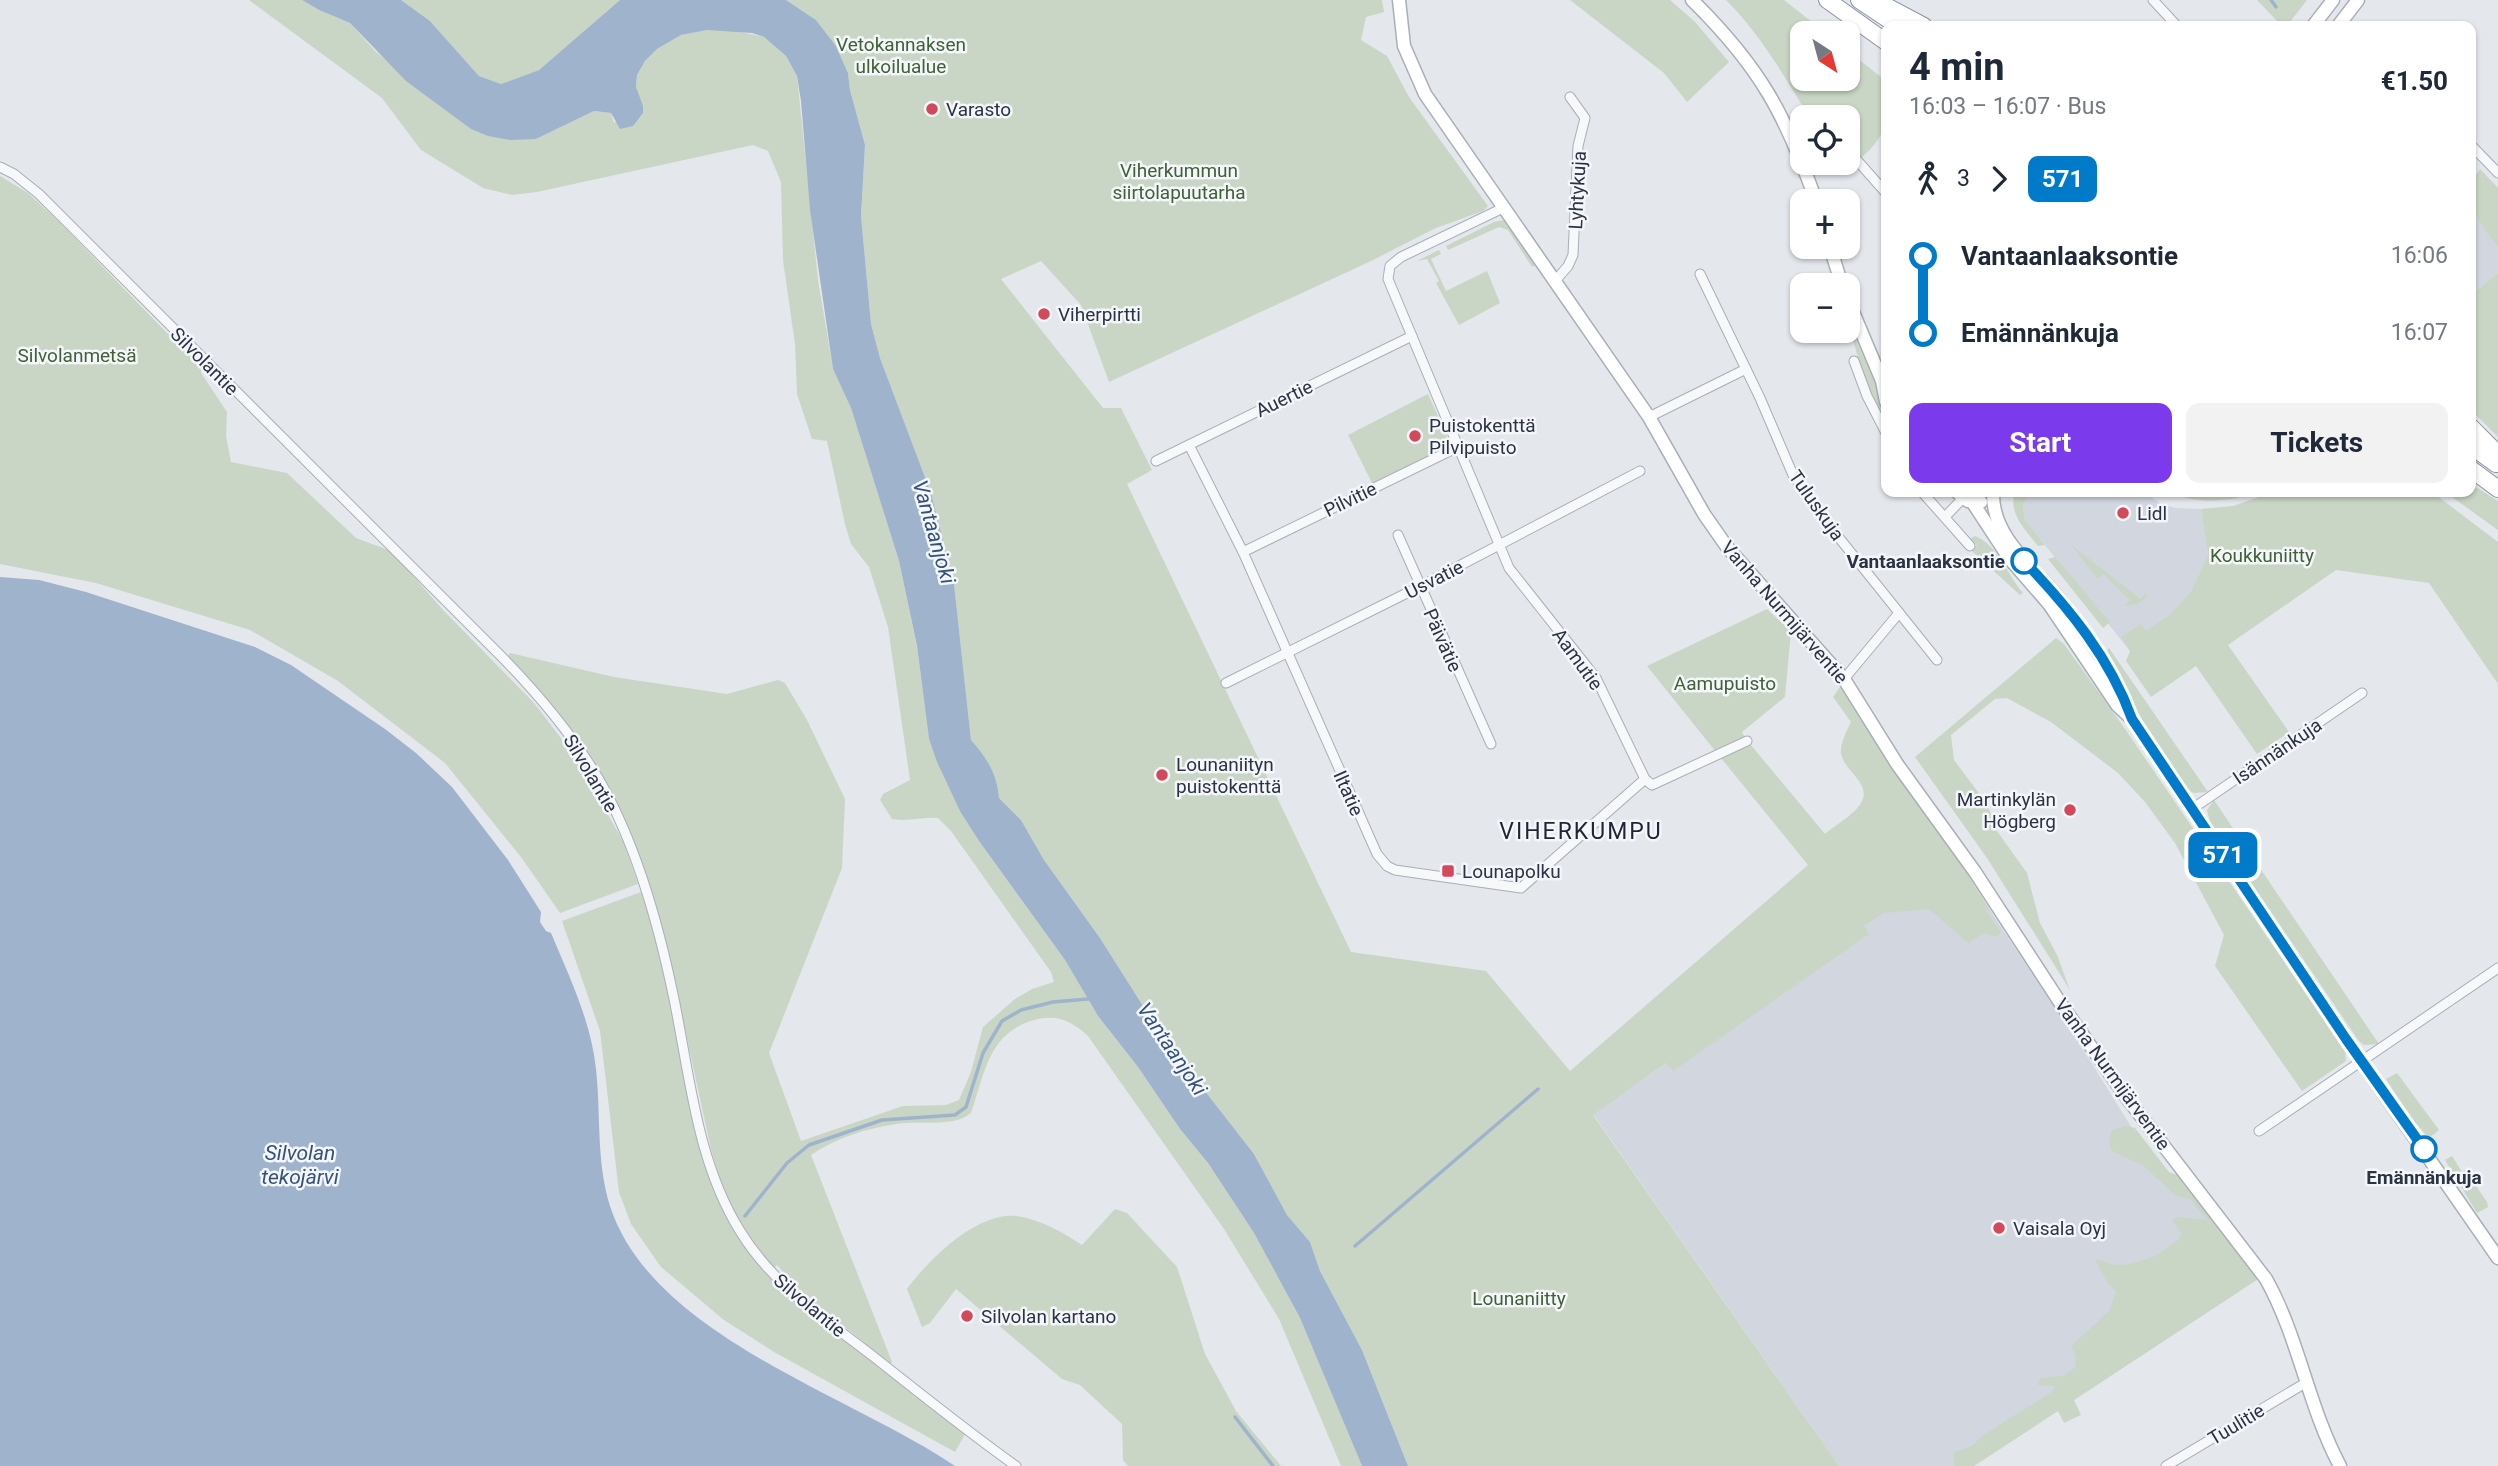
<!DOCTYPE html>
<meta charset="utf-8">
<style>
body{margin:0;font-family:Roboto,sans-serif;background:#f2f2f3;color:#1f2937;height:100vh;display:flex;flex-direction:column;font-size:26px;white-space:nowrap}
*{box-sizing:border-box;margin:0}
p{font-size:23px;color:#747a83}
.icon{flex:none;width:38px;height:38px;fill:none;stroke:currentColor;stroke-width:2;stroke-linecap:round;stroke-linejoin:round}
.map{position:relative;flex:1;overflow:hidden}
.side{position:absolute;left:1881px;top:21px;width:595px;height:476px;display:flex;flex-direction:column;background:#fff;border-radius:14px;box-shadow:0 2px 5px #0004}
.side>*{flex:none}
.badge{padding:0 14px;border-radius:10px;font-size:24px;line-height:46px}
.needle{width:46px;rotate:144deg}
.fabs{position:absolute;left:1790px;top:21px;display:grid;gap:14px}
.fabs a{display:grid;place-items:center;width:70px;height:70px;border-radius:14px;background:#fff;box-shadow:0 2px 5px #0004;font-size:35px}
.map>.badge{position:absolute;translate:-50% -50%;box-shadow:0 0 0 4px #fff}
.legs{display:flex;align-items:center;gap:10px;height:77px;padding:0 28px;font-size:23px}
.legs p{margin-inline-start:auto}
.headline{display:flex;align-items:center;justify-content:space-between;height:119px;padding:0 28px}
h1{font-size:38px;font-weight:700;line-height:52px}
.primary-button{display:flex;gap:14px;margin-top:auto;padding:14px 28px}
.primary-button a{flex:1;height:80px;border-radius:14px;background:#7c3aed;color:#fff;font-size:28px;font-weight:700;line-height:80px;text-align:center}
.primary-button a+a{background:#f2f2f3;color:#1f2937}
ul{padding:0 28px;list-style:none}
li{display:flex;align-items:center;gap:24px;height:77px;font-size:26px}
li i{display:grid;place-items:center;width:10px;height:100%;margin:0 9px;background:currentColor}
li i::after{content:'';width:18px;height:18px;margin:-9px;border:5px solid;border-radius:50%;background:#fff}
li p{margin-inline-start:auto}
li:first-child i{background:linear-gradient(#0000 50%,currentColor 0)}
li:last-child i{background:linear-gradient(currentColor 50%,#0000 0)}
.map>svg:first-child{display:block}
.built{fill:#d2d6de}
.green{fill:#c9d6c5}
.water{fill:#9fb4cc}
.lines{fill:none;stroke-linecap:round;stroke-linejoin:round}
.stream{stroke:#9fb4cc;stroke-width:3.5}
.street-casing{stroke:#a9aeb7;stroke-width:11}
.secondary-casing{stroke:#a9aeb7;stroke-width:15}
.highway-casing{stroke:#8b94a3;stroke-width:18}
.street{stroke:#f7f8fa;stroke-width:9}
.secondary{stroke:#fff;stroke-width:12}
.highway{stroke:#fff;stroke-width:16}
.line-1-casing{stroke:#fff;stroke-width:16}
.line-1{stroke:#007ac9;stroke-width:10}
.poi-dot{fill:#d1495b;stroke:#f4f6f9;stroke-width:2.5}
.stop-1-dot{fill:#fff;stroke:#007ac9;stroke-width:3.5}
.labels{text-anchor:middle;stroke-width:5;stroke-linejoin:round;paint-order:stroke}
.park-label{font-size:19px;fill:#3f6138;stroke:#f4f6f9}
.poi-label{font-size:19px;fill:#2b3445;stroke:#f4f6f9;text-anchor:start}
.street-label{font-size:19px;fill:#2b3445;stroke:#f4f6f9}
.stop-label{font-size:19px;font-weight:bold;fill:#2b3445;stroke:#f4f6f9;text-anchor:end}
.water-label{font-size:21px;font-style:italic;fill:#34527a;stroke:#f4f6f9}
.quarter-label{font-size:23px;letter-spacing:2px;fill:#1d2536;stroke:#f4f6f9}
</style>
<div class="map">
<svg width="2498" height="1466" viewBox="0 0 2498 1466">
<rect width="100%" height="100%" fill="#e4e7ec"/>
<g class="built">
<path d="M2471,208L2498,247V273L2471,295Z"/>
<path d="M2032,492H2144L2161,504L2175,508L2201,509L2208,555L2191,591L2199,596L2130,651L2025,520L2023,504Z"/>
<path d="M1946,869L1993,915L2089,1059L2145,1149L2162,1170L2184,1182L2258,1279L1974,1466H1839L1593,1114Z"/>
</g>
<g class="green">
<path d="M249,0H302L319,10L350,23L375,51L471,129L536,139L594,111L611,113L614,123L640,100L636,87L637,75L645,61L657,49L681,35L706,30H732L764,37L786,56L797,76L818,280L833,369L851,408L899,561L917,647L929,739L979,841L1065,960L1098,1016L1138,1067L1180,1129L1208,1163L1254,1233L1300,1318L1362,1466H1341L1279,1319L1224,1229L1088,1036C1071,1021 1058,1014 1034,1020C988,1033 985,1073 971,1113C954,1128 919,1120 897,1124C867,1128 836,1138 811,1155L892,1362L889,1365L866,1348L865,1343L808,1298L777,1265L774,1268L769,1265L741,1227L723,1190L711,1149L673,974L654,900L631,833L615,799L578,739L508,656L510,653L614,677L727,694L778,680L785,683L807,720L845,799L842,868L769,1053L801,1141L903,1106L946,1105L959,1100L971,1072L983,1027L1015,999L1032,989L1054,982L1051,972L951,831L938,818C922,817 908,822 892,819L880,800L883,794L910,780L888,627L869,567L851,544L845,524L827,441L812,439L797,394L795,344L783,260L781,182L768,151L753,145L537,192L512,195L483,188L421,150L382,98Z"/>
<path d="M401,0H620L539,70L501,84L479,76L430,21Z"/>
<path d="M786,0H1382L1384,12L1366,17L1361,40L1387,56L1409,97L1488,206L1483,211L1436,228L1369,262L1109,382L1081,305L1041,261L1001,279L1103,408H1121L1152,470L1127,484L1351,952L1486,971L1570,1071L1808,865L1721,758L1750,744L1825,834C1835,825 1856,814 1862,801C1871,783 1843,770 1841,753C1840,744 1847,730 1851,722L1833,697L1840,687L1910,792L1945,838L1943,840L1957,857L1993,915L1983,907L2001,932L1996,937L1984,933L1968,943L1929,909L1883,913L1864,926L1869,934L1673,1071L1666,1063L1593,1115L1839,1466H1408L1362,1350L1320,1271L1310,1242L1287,1215L1254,1154L1162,1036L1100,938L1044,860L1021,820L999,798C997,773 987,758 971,740L954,584L931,493L880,358L871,324L861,216L865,145L850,90L848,73L836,46L816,20Z"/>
<path d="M1570,0H1670L1695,22L1729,62L1687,102L1664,73Z"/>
<path d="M1726,0H1784L1826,33H1802V79H1848V51L1886,81C1887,115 1891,132 1862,157L1848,141V117H1822L1806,112C1782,72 1759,33 1726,0Z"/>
<path d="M2257,0H2307L2287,26H2279L2278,22Z"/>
<path d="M2480,169L2498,188V247C2480,222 2457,199 2480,169Z"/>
<path d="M0,176L28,193L60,223L202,369L201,373L227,412L226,436L231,462L287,473L356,538L391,551L443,610L534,703L573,754L623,841L638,884L560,913L521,857L445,763L338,681L250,630L96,583L0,564Z"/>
<path d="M1504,220L1536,265L1532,267L1508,230L1499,227L1448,250L1446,246L1494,222Z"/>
<path d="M1439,250L1441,254L1431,259L1446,291L1487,271L1500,303L1459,325L1436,283L1439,281L1427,259L1417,261Z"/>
<path d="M2498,273V437L2471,410V295Z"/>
<path d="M1848,322L1886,408V425L1864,379Z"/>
<path d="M1428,394L1449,441L1446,448L1372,483L1348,435Z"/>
<path d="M2471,484L2498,501V530L2445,492H2471Z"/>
<path d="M2015,492H2032L2023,504L2025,520L2045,545L2038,546C2025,529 2008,514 2015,492Z"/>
<path d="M2168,492H2256C2228,503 2196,504 2168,492Z"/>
<path d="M2273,492H2432L2498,542V684L2429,583L2336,570L2228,645L2289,732L2257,754L2196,666L2151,697L2126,661L2130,651L2121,637L2141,624L2146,631L2171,614L2191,591L2208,555L2201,509L2233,506Z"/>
<path d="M1975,536C1997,544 2008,576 2023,593L2020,595L1972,551L1977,545L1970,539Z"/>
<path d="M2071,545L2141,599L2146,593L2148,597L2137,604L2125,606L2130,600L2103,574L2098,579Z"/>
<path d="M2055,557L2110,622L2103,628L2048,559Z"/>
<path d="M1767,609L1791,631L1785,697L1742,732L1745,738L1716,752L1647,666Z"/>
<path d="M2056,638L2064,644L2123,726L2345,1051L2346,1061L2302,1091L2215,966L2224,935L2175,843L2145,802L2118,773L2051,722L2007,698L1995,699L1951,735L1954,760L1987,804L1997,831L2027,873L2040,923L2057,955L2070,990L1987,858L1915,757Z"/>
<path d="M2109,648L2208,792L2193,793L2186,787L2148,730L2107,659L2106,652Z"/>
<path d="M2214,800L2379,1044L2364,1045L2359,1041L2210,822L2207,810Z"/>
<path d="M641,892L659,947L703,1161L723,1209L775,1282L967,1431L955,1452L774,1352L724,1320L661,1267L631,1224L619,1192L600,1031L562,921Z"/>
<path d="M2397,1073L2439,1130L2429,1138L2413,1120L2386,1079Z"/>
<path d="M2125,1126L2135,1128L2169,1172L2182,1177L2255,1271L2258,1279L2074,1400L2081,1415L2064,1423L2058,1411L1974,1466H1954V1452L1972,1446L1982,1436L2053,1391L2055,1386L2038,1385L2041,1378L2064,1376L2075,1367L2076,1357L2071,1346L2109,1311L2116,1292L2107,1282L2095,1260C2104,1259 2109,1265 2117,1265C2138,1266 2171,1251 2182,1234L2172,1221L2176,1217L2207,1220L2190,1199L2176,1196L2144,1166L2112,1151L2109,1141L2112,1130Z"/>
<path d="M2452,1156L2462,1172L2465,1170L2487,1202L2488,1207L2477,1213L2445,1160Z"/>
<path d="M1115,1209L1127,1213L1177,1267L1205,1354L1236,1411L1281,1466H1128L1123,1460L1122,1424L1080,1385L1062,1379L956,1289L930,1323L922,1327L907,1289C928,1260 977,1211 1017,1216C1042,1220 1062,1232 1082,1245Z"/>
</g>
<g class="water">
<path d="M302,0H401L430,21L479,76L501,84L539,70L620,0H786L816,20L836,46L848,73L850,90L865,145L861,216L871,324L880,358L931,493L954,584L971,740C987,758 997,773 999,798L1021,820L1044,860L1100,938L1162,1036L1254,1154L1287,1215L1310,1242L1320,1271L1362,1350L1408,1466H1362L1300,1318L1254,1233L1208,1163L1180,1129L1138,1067L1098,1016L1065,960L979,841L960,811L937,762L929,739L917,646L899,561L851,408L833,369L810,210L801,101L797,76L786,56L764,37L752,33L707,30L681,35L657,49L645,61L637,75L636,87L643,106V113L633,126L620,129L611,113L594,111L536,139L510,140L488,136L471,129L406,81L350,23L319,10Z"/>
<path d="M0,577L39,580L86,592L255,647L291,665L385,729L416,753L452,787L508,860L541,912L540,922L546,931L551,933C569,976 591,1021 596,1069C601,1114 596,1162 610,1206C652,1336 851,1395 955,1466H0Z"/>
</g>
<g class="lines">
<g class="stream">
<path d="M2271,0L2276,7"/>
<path d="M745,1216L787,1163L809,1145L882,1120L955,1115L966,1107L983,1053L1002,1021L1021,1010L1053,1002L1088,999"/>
<path d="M1355,1246L1538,1089"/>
<path d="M1235,1417L1273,1466"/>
</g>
<g class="street-casing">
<g id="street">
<path d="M2153,0L2177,26"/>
<path d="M1788,128L1802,121"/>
<path d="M2471,145L2498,173"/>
<path d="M1848,150L1886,193"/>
<path d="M0,167L14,174L39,194L501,656C539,695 575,737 602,785C638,849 659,926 674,999C690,1077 697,1162 740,1231C773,1285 825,1319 874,1357C921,1394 968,1432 1016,1466"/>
<path d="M1505,207L1401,257L1390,266L1388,279L1509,568L1596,678L1645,779"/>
<path d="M1700,274L1760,398L1793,475L1820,514L1937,660"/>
<path d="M1555,281L1568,266L1573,255L1578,146L1585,118L1570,97"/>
<path d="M1854,361L1867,396L1886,433"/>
<path d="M1649,417L1746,369"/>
<path d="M1189,445L1243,552L1377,854L1387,866L1395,870L1521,888L1645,779"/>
<path d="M1156,461L1412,336"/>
<path d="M1922,492L1970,546"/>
<path d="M1945,517L1963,498"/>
<path d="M1398,535L1491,744"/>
<path d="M1243,552L1458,447"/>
<path d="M1844,679L1899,613"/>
<path d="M1226,683L1419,587L1640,471"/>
<path d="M1645,779L1652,785L1747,741"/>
<path d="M2192,809L2362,693"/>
<path d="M2259,1131L2498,968"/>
<path d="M2166,1466L2307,1382"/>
</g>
</g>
<g class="secondary-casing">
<g id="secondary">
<path d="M1399,0L1404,46L1425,94L1649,417L1704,514L1727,547L1844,679L1897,764L1975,872L2061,1004L2127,1098L2266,1279C2299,1338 2308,1406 2340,1466"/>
<path d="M1692,0C1759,66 1785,113 1816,201"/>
<path d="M2313,26L2333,0"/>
<path d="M2338,26L2358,0"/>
<path d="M1830,247L1842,285"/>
<path d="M1848,300L1882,381L1886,402"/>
<path d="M1957,492L1968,501L1981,502"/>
<path d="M1993,495C1993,539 2037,570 2061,601C2089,637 2116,673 2131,716"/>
<path d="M1973,503L2009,558L2049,604L2117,705L2132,719L2362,1062L2498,1258"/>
</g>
</g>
<g class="highway-casing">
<g id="highway">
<path d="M1827,0L1886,42"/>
<path d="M1859,0L1898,26"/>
<path d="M1875,0L1924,26"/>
<path d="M2471,427L2498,454"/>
<path d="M2471,446L2496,464"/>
<path d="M2471,469L2498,489"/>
</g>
</g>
<use href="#street" class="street"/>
<use href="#secondary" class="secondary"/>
<use href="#highway" class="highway"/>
</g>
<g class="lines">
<g class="line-1-casing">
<path id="line-1" d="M2024,561C2069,608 2110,658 2132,719L2346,1039L2424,1149"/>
</g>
<use href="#line-1" class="line-1"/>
</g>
<g class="poi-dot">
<circle cx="932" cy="109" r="7"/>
<circle cx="1044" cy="314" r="7"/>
<circle cx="1415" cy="436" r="7"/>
<circle cx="2123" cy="513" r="7"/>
<circle cx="1162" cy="775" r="7"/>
<circle cx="2070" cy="810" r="7"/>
<rect x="1441" y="864" width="14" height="14" rx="3.5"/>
<circle cx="1999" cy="1228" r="7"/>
<circle cx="967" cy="1316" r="7"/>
</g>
<g class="stop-1-dot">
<circle cx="2024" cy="561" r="12"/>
<circle cx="2424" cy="1149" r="12"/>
</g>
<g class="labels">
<g class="park-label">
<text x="901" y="51">Vetokannaksen<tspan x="901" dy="22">ulkoilualue</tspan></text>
<text x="1179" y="177">Viherkummun<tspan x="1179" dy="22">siirtolapuutarha</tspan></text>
<text x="77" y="362">Silvolanmetsä</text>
<text x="2262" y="562">Koukkuniitty</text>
<text x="1725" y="690">Aamupuisto</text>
<text x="1519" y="1305">Lounaniitty</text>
</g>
<g class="poi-label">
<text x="946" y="116">Varasto</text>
<text x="1058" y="321">Viherpirtti</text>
<text x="1429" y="432">Puistokenttä<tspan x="1429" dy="22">Pilvipuisto</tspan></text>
<text x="2137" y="520">Lidl</text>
<text x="1176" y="771">Lounaniityn<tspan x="1176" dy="22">puistokenttä</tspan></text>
<text x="2056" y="806" text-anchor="end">Martinkylän<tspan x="2056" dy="22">Högberg</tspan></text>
<text x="1462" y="878">Lounapolku</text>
<text x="2013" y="1235">Vaisala Oyj</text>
<text x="981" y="1323">Silvolan kartano</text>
</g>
<g class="street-label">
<text transform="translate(1577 190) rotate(-87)" y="7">Lyhtykuja</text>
<text transform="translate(205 361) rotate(45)" y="7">Silvolantie</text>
<text transform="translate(1284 398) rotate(-26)" y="7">Auertie</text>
<text transform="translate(1350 499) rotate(-26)" y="7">Pilvitie</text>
<text transform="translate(1817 505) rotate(55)" y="7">Tuluskuja</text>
<text transform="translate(1434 579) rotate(-27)" y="7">Usvatie</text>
<text transform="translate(1785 612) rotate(49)" y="7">Vanha Nurmijärventie</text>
<text transform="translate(1443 640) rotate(66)" y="7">Päivätie</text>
<text transform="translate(1578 659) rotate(54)" y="7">Aamutie</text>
<text transform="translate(2277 751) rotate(-34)" y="7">Isännänkuja</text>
<text transform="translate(591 773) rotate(59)" y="7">Silvolantie</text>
<text transform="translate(1349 793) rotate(66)" y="7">Iltatie</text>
<text transform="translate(2113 1074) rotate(54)" y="7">Vanha Nurmijärventie</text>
<text transform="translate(810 1305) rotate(40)" y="7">Silvolantie</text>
<text transform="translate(2236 1424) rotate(-31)" y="7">Tuulitie</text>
</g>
<g class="stop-label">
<text x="2005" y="568">Vantaanlaaksontie</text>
<text x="2424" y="1184" text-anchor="middle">Emännänkuja</text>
</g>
<g class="water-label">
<text transform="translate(934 532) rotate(74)" y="7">Vantaanjoki</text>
<text transform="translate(1172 1049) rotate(56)" y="7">Vantaanjoki</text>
<text x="300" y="1160">Silvolan<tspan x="300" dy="24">tekojärvi</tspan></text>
</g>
<g class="quarter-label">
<text x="1581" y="839">VIHERKUMPU</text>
</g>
</g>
</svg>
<div class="fabs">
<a><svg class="needle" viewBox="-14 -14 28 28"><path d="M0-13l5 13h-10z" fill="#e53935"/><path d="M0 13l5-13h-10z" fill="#747a83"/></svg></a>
<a><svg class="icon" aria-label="locate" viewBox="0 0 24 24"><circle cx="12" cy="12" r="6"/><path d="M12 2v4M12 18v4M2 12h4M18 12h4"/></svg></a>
<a>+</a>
<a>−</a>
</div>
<b class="badge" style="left:2223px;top:855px;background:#007ac9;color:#fff">571</b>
<section class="side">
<div class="headline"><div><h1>4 min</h1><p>16:03 – 16:07 · Bus</p></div><b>€1.50</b></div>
<div class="legs"><svg class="icon" aria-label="walk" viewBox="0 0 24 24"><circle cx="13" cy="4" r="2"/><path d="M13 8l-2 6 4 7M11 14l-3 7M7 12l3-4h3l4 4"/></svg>3<svg class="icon" aria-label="forward" viewBox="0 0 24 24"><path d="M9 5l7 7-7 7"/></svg><b class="badge" style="background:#007ac9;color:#fff">571</b></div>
<ul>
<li><i style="color:#007ac9"></i><b>Vantaanlaaksontie</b><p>16:06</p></li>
<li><i style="color:#007ac9"></i><b>Emännänkuja</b><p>16:07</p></li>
</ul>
<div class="primary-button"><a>Start</a><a>Tickets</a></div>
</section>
</div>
